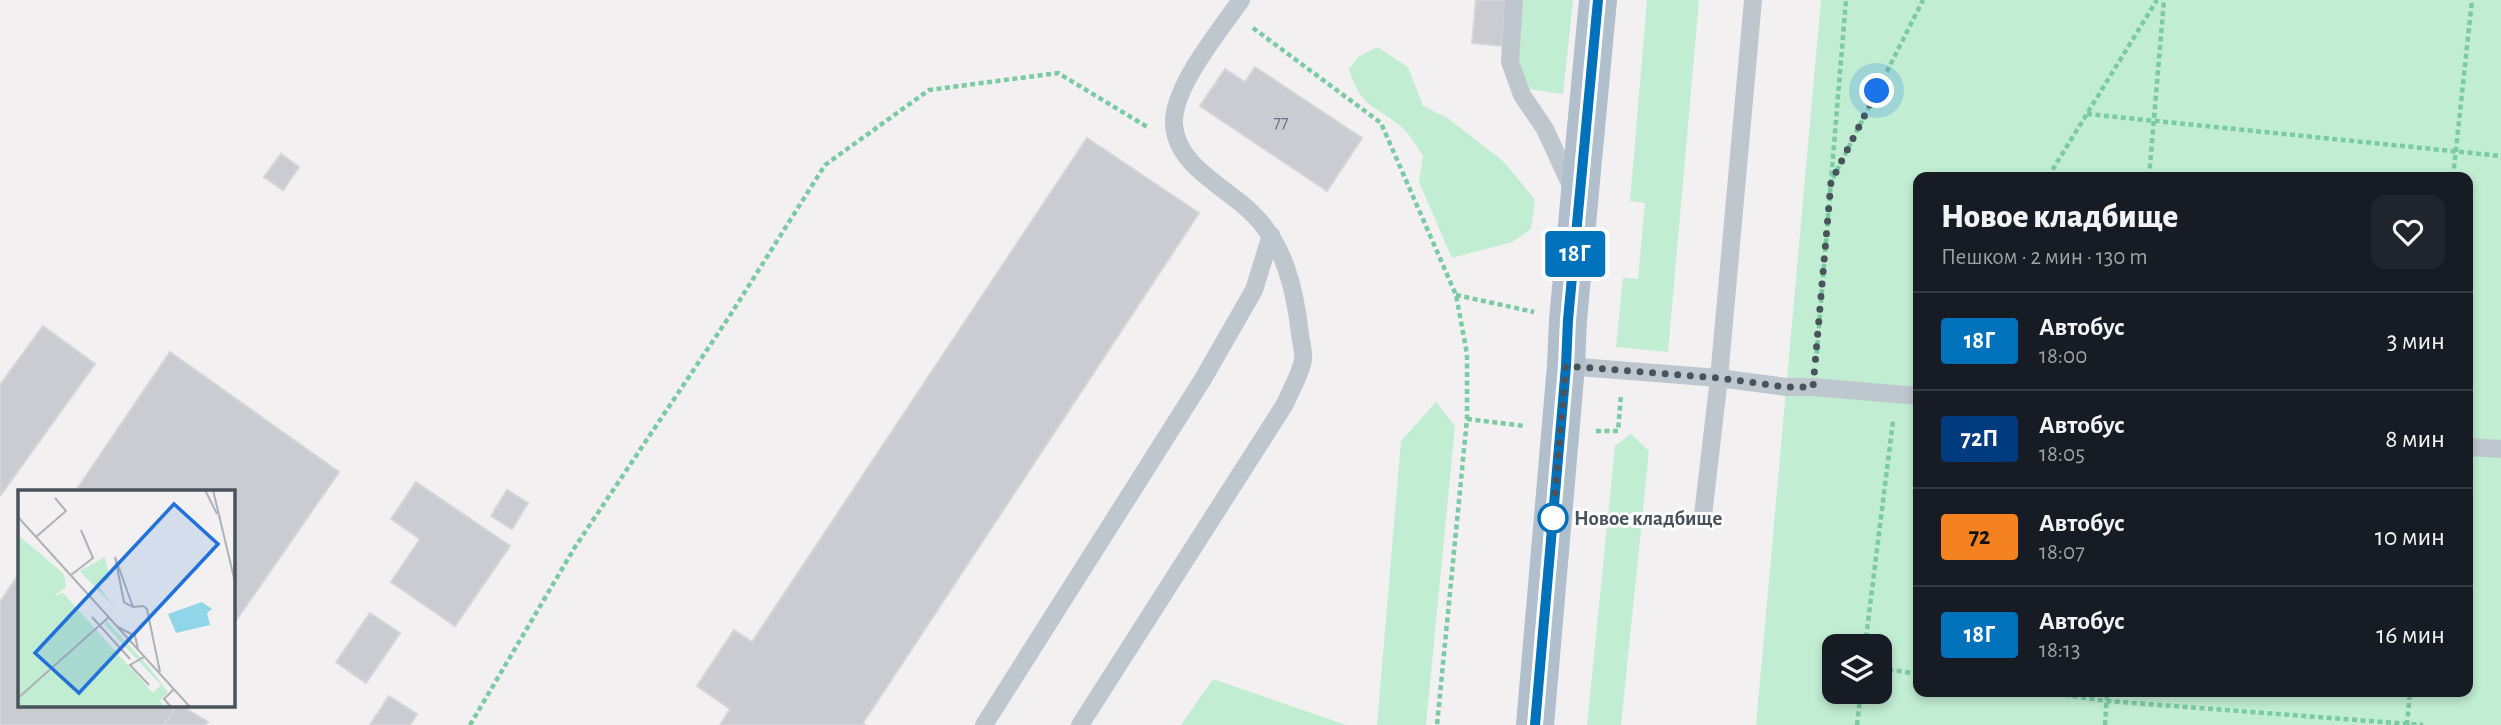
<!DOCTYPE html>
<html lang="ru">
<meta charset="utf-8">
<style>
body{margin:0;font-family:"Alegreya Sans",sans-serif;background:#20242c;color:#f1f3f6;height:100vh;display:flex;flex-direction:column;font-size:26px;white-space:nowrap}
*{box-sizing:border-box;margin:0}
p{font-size:23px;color:#9ea1a6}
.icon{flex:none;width:38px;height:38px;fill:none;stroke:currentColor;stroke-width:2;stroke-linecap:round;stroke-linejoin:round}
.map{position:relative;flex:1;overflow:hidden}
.details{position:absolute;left:1913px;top:172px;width:560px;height:525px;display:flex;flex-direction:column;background:#171b24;border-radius:14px;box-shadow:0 4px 10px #0003}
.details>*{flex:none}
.badge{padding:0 14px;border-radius:5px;font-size:24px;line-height:46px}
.tools{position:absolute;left:1822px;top:634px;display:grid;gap:14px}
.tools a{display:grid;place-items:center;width:70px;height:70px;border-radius:14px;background:#171b24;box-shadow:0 4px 10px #0003;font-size:35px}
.you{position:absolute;width:35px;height:35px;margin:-18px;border:5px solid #fff;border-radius:50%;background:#1a73e8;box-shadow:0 0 0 10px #1a73e833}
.map>.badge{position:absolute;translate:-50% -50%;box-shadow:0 0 0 4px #fff}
.round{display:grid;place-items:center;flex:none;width:74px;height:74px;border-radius:14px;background:#20242c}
.headline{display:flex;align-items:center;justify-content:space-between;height:119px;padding:0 28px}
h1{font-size:33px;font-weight:800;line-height:52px}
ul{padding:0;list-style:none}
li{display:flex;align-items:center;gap:21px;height:98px;padding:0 28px;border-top:2px solid #363941}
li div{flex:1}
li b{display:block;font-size:26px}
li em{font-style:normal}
li .badge{min-width:77px;font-weight:700;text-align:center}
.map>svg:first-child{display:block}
.green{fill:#c1edd2;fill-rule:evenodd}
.building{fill:#caccd2;stroke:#d4d6db;stroke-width:2}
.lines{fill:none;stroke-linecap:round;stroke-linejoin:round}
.path{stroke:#7acaa3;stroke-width:4.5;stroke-dasharray:5 3.5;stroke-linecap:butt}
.lane{stroke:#bfc7ce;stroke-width:18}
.primary{stroke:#b1bfcd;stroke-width:38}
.line-casing{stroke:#fff;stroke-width:16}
.line{stroke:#0072bc;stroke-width:10}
.walk{stroke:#49535c;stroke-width:7;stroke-dasharray:0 12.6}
.stop-dot{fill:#fff;stroke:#0072bc;stroke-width:3.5}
.labels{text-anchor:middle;stroke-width:6;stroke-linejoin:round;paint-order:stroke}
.number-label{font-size:18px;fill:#69717a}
.stop-label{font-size:21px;font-weight:bold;fill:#49535c;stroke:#fff;text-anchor:start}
.inset-road{fill:none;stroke:#aeb1b5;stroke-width:2}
.view{fill:#2271da;fill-opacity:0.15;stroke:#2271da;stroke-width:3.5}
.inset-edge{fill:none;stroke:#49535c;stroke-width:3.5}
</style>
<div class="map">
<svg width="2501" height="725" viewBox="0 0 2501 725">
<rect width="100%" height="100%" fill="#f2f0f0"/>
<g class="green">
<path d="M1519,0H1573L1563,94L1523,88L1514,64Z"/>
<path d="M1647,0H1699L1668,352L1616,347L1623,278L1638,279L1645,203L1630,201Z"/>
<path d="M1821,0H2501V725H1756ZM1918,177H2468V691H1918ZM1834,646H1880V691H1834Z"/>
<path d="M1377,47L1408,67L1423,106L1449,119L1504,162L1535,200L1531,229L1512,242L1452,258L1419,182L1423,156C1416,146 1409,132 1399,125C1371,103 1361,107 1349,69L1358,57Z"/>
<path d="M1436,402L1455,426L1426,725H1377L1401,441Z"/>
<path d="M1631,434L1649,451L1621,725H1587L1615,446Z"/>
<path d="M1213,679L1346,725H1181Z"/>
</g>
<g class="building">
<path d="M1476,0H1506L1502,46L1472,43Z"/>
<path d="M1255,67L1362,138L1327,191L1200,106L1225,69L1245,82Z"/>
<path d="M1087,138L1199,213L863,723L865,725H720L730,709L697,686L734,630L752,642Z"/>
<path d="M281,154L299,167L283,190L264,177Z"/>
<path d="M43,326L95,364L0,496V385Z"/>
<path d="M170,352L339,472L233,625V492H75Z"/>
<path d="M416,482L510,546L455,626L391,582L420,539L391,519Z"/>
<path d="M507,490L528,503L512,529L491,516Z"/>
<path d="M19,574V706H177L164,725H0V602Z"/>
<path d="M370,613L400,633L366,683L336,662Z"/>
<path d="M389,696L417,714L410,725H370Z"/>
<path d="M177,706H181L208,722L205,725H164Z"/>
</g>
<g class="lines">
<g class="path">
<path d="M1253,28L1381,123L1456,295L1467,354V419L1437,725"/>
<path d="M2087,114L2501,156"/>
<path d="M2048,177L2157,0"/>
<path d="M2149,177L2164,0"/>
<path d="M2453,177L2472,0"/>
<path d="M1833,178L1923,0"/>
<path d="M1456,295L1534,312"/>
<path d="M1816,362L1846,0"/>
<path d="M1467,419L1525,426"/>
<path d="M1596,431H1618L1621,395"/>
<path d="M1865,646L1893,421"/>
<path d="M1880,668L1918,674"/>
<path d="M2039,691L2107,701L2423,725"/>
<path d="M470,725L575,547L729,317L825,165L929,90L1058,73L1149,128"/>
<path d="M1857,725L1861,691"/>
<path d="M2105,725L2107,691"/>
<path d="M2407,725L2410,691"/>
</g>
<g class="lane">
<path d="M1514,0L1510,62L1522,95L1545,129L1572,188"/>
<path d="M1566,366L1719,378L1786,387H1813L1918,396"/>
<path d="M2468,447L2501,449"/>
<path d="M1703,515L1719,378L1753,0"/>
<path d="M984,725L1203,379L1254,290L1271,235"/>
<path d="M1080,725L1285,404C1291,390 1300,375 1303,360C1304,352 1301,342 1300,334C1295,290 1285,245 1252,213C1226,187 1176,166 1174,124C1172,88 1220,30 1241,0"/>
</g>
<path class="primary" d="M1535,725L1566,366L1568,320L1598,0"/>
</g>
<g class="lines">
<g class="line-casing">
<path id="line" d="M1535,725L1566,366L1568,320L1598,0"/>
</g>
<use href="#line" class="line"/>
<path class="walk" d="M1553,518L1566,366L1719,378L1786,387H1813L1831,182L1877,91"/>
</g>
<circle class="stop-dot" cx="1553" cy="518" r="14"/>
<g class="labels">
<g class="number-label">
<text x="1281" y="128">77</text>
</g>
<g class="stop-label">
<text x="1574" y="525">Новое кладбище</text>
</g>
</g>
<g transform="translate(18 490)">
<rect width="217" height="217" fill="#f2f0f0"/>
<path d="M0,45L46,84L48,97L36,106L45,103L135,203L143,195L86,134L89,131L130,176L150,202L142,211L147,217H0ZM87,67L92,89L80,95L96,117L62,81Z" fill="#c1edd2"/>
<path d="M184,112L194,119L189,123L192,135L158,143L150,124Z" fill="#90d5e8"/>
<path class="inset-road" d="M187,0L199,24M195,0L217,92M0,27L172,217M18,47L48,21L37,8M53,85L75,68L63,40M115,117L97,67L106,112L115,117L125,116L129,119L142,182M74,127L112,169M100,137L117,146L120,159M126,167L112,175L131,195M0,208L91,127M153,217L146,209L156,199"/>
<path class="view" d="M156,14L200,54L61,203L17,163Z"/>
<rect width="217" height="217" class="inset-edge"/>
</g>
</svg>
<div class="tools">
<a><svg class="icon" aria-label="layers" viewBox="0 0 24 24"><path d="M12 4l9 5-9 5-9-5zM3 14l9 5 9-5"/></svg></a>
</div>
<div class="you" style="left:1877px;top:91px"></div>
<b class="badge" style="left:1575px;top:254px;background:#0072bc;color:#fff">18Г</b>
<section class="details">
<div class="headline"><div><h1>Новое кладбище</h1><p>Пешком · 2 мин · 130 m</p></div><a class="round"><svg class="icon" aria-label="heart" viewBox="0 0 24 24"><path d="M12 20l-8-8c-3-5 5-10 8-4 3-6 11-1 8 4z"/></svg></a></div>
<ul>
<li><span class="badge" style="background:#0072bc;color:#fff">18Г</span><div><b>Автобус</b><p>18:00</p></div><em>3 мин</em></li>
<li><span class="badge" style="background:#003b80;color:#fff">72П</span><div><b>Автобус</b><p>18:05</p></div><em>8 мин</em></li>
<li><span class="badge" style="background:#f58220;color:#111">72</span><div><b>Автобус</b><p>18:07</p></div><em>10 мин</em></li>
<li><span class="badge" style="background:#0072bc;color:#fff">18Г</span><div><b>Автобус</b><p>18:13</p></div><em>16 мин</em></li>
</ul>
</section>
</div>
